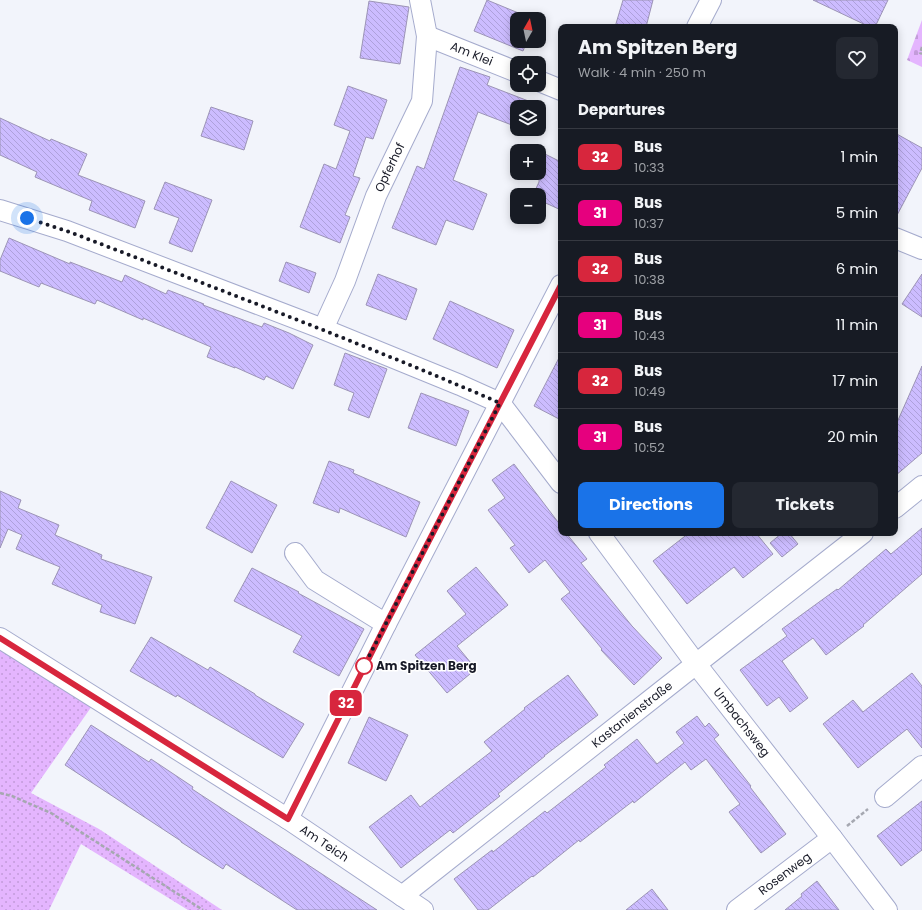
<!DOCTYPE html>
<meta charset="utf-8">
<style>
body{margin:0;font-family:Poppins,sans-serif;background:#242831;color:#f1f3f6;height:100vh;display:flex;flex-direction:column;font-size:15px;white-space:nowrap}
*{box-sizing:border-box;margin:0}
p{font-size:13px;color:#9ea1a6}
.icon{flex:none;width:22px;height:22px;fill:none;stroke:currentColor;stroke-width:2;stroke-linecap:round;stroke-linejoin:round}
.map{position:relative;flex:1;overflow:hidden}
.side{position:absolute;left:558px;top:24px;width:340px;height:512px;display:flex;flex-direction:column;background:#171b24;border-radius:8px;box-shadow:0 2px 10px #0003}
.side>*{flex:none}
.badge{padding:0 8px;border-radius:6px;font-size:14px;line-height:26px}
.needle{width:26px;rotate:9deg}
.buttons{position:absolute;left:510px;top:12px;display:grid;gap:8px}
.buttons a{display:grid;place-items:center;width:36px;height:36px;border-radius:8px;background:#171b24;box-shadow:0 2px 10px #0003;font-size:20px}
.you{position:absolute;width:20px;height:20px;margin:-10px;border:3px solid #fff;border-radius:50%;background:#1a73e8;box-shadow:0 0 0 6px #1a73e833}
.map>.badge{position:absolute;translate:-50% -50%;box-shadow:0 0 0 2px #fff}
h2{padding:0 20px;font-size:15px;line-height:36px}
.round{display:grid;place-items:center;flex:none;width:42px;height:42px;border-radius:8px;background:#242831}
.head{display:flex;align-items:center;justify-content:space-between;height:68px;padding:0 20px}
h1{font-size:19px;font-weight:700;line-height:30px}
.cta{display:flex;gap:8px;margin-top:auto;padding:8px 20px}
.cta a{flex:1;height:46px;border-radius:8px;background:#1a73e8;color:#fff;font-size:16px;font-weight:700;line-height:46px;text-align:center}
.cta a+a{background:#242831;color:#f1f3f6}
ul{padding:0;list-style:none}
li{display:flex;align-items:center;gap:12px;height:56px;padding:0 20px;border-top:1px solid #363941}
li div{flex:1}
li b{display:block;font-size:15px}
li em{font-style:normal}
li .badge{min-width:44px;font-weight:700;text-align:center}
.map>svg:first-child{display:block}
.grass{fill:url(#grass-dots)}
.cemetery{fill:url(#cemetery-stones)}
.building{fill:url(#building-back-hatch);stroke:#9c94b6}
.lines{fill:none;stroke-linecap:round;stroke-linejoin:round}
.minor-casing{stroke:#a5abcd;stroke-width:22}
.path{stroke:#a6a8b1;stroke-width:2.5;stroke-dasharray:4 2;stroke-linecap:butt}
.minor{stroke:#fff;stroke-width:20}
.line-casing{stroke:#fff;stroke-width:9}
.line{stroke:#d7263d;stroke-width:6}
.walk{stroke:#181a27;stroke-width:4;stroke-dasharray:0 7.2}
.stop-dot{fill:#fff;stroke:#d7263d;stroke-width:2}
.labels{text-anchor:middle;stroke-width:3;stroke-linejoin:round;paint-order:stroke}
.street-label{font-size:12px;fill:#181a27;stroke:#fff}
.stop-label{font-size:12px;font-weight:bold;fill:#181a27;stroke:#fff;text-anchor:start}
</style>
<div class="map">
<svg width="922" height="910" viewBox="0 0 922 910">
<defs>
<pattern id="grass-dots" width="8" height="8" patternUnits="userSpaceOnUse"><rect width="8" height="8" fill="#e4b5fe"/><path d="M2 2h.1M6 6h.1" fill="none" stroke="#c39bda" stroke-width="1.8" stroke-linecap="round"/></pattern>
<pattern id="cemetery-stones" width="16" height="16" patternUnits="userSpaceOnUse"><rect width="16" height="16" fill="#e4b5fe"/><path d="M2 7V4a2 2 0 0 1 4 0v3zM10 15v-3a2 2 0 0 1 4 0v3z" fill="#c39bda"/></pattern>
<pattern id="building-back-hatch" width="6" height="6" patternUnits="userSpaceOnUse"><rect width="6" height="6" fill="#ccbcff"/><path d="M-1 5l2 2M0 0l6 6M5-1l2 2" fill="none" stroke="#aea1db"/></pattern>
</defs>
<rect width="100%" height="100%" fill="#f2f4fb"/>
<path class="grass" d="M0,648L92,706L31,793L99,829L222,910H188L81,844L49,910H0Z"/>
<path class="cemetery" d="M922,20V67L907,60Z"/>
<g class="building">
<path d="M487,0L533,19H517V41H527L523,51L474,31Z"/>
<path d="M623,0H653L646,27H615Z"/>
<path d="M813,0H888L875,27H870Z"/>
<path d="M369,1L409,7L400,64L360,58Z"/>
<path d="M460,67L490,77L487,85L544,107L539,118V107H517V127L478,112L453,180L487,194L473,230L446,220L436,245L392,228L417,166L424,169Z"/>
<path d="M348,86L387,100L373,139L366,137L353,176L360,178L345,215L350,217L340,243L300,227L324,164L336,169L350,131L334,125Z"/>
<path d="M211,107L253,121L244,150L201,136Z"/>
<path d="M0,118L50,141L51,139L87,154L78,175L145,201L135,228L89,210L92,201L35,177L37,172L0,155Z"/>
<path d="M895,133L922,148V168L895,219Z"/>
<path d="M539,151L561,162V210L539,200V195H533L539,182Z"/>
<path d="M165,182L212,200L192,252L169,243L179,218L154,209Z"/>
<path d="M9,238L70,264V262L122,282L125,275L166,294L168,290L204,304L203,305L262,327L264,323L289,333L313,345L293,389L266,376L264,380L235,367V368L207,357L211,347L143,318V320L97,300L95,304L41,283L39,287L0,271V260Z"/>
<path d="M286,262L316,273L309,293L279,281Z"/>
<path d="M378,274L417,289L406,320L366,305Z"/>
<path d="M922,274V317L902,304Z"/>
<path d="M450,301L514,330L497,368L433,339Z"/>
<path d="M345,353L387,369L369,418L348,410L354,393L334,385Z"/>
<path d="M561,354V420L534,406Z"/>
<path d="M922,366V453L895,476V427Z"/>
<path d="M421,393L469,411L456,446L408,428Z"/>
<path d="M329,461L354,470L353,473L420,502L406,537L340,508L339,513L313,503Z"/>
<path d="M514,464L561,526V533H566L587,559L581,563L632,626L662,658L634,685L601,650L602,649L561,599L570,592L545,560L529,573L510,548L515,545L488,510L505,498L492,480Z"/>
<path d="M231,481L277,505L252,553L206,528Z"/>
<path d="M0,491L21,500L18,508L59,525L55,535L102,555L101,559L152,577L135,624L100,612L102,605L52,584L60,567L16,549L22,535L8,529L0,548Z"/>
<path d="M922,528V574L863,625L864,626L826,655L813,638L782,661L808,698L790,712L779,697L767,706L740,670L787,636L782,629L837,589L838,590L886,549L891,554Z"/>
<path d="M689,533H756L773,554L743,578L734,567L687,604L653,561Z"/>
<path d="M782,533H789L798,544L782,557L770,543Z"/>
<path d="M476,567L508,605L457,646L476,669L447,693L415,655L466,614L447,591Z"/>
<path d="M252,568L299,592L298,593L364,629L339,676L293,652L302,636L234,601Z"/>
<path d="M151,637L208,670L210,667L255,694V695L304,724L283,758L177,695L176,697L130,671Z"/>
<path d="M912,673L922,686V748L907,729L858,768L823,724L853,700L863,712Z"/>
<path d="M568,675L598,715L544,756H545L498,794L500,796L453,833L450,830L401,868L369,827L411,795L420,807L492,751L484,742L525,709L524,708Z"/>
<path d="M697,716L705,727L709,723L719,735L714,739L751,786L750,787L786,834L761,853L729,812L740,804L706,759L691,770L685,762L634,803L633,801L580,842L579,840L533,877L532,876L488,910H478L454,879L492,850L493,852L545,811L547,813L606,767L604,765L637,739L657,764L684,743L676,732Z"/>
<path d="M369,717L408,735L386,781L348,763Z"/>
<path d="M91,725L149,762L151,759L193,787L192,789L377,910H297L226,864L223,869L181,842V841L65,765Z"/>
<path d="M922,801V850L901,866L877,836Z"/>
<path d="M817,881L839,910H785L802,896L801,894Z"/>
<path d="M652,889L668,910H626Z"/>
</g>
<g class="lines">
<g class="minor-casing">
<g id="minor">
<path d="M697,27L711,0"/>
<path id="s1" d="M427,36L517,72"/>
<path d="M539,81L561,90"/>
<path d="M0,210L67,231L323,329L460,385L500,403L561,483"/>
<path d="M895,238L922,249"/>
<path id="s2" d="M323,329L345,281L376,196L422,101L427,36L420,0"/>
<path d="M895,508L922,486"/>
<path id="s3" d="M599,533L696,664L832,838L887,910"/>
<path d="M295,553L315,580L386,624"/>
<path id="s4" d="M0,638L288,819L423,910"/>
<path d="M885,797L922,766"/>
<path d="M288,819L386,624L561,285"/>
<path id="s5" d="M402,896L696,664L863,533"/>
<path id="s6" d="M737,910L832,838"/>
</g>
</g>
<g class="path">
<path d="M922,47L920,53L922,54"/>
<path d="M0,793L12,796L51,813L203,910"/>
<path d="M847,826L868,809"/>
</g>
<use href="#minor" class="minor"/>
</g>
<g class="lines">
<g class="line-casing">
<path id="line" d="M0,638L288,819L386,624L561,285"/>
</g>
<use href="#line" class="line"/>
<path class="walk" d="M27,218L67,231C212,287 357,341 500,403L364,666"/>
</g>
<circle class="stop-dot" cx="364" cy="666" r="8"/>
<g class="labels">
<g class="street-label">
<text dy="4" stroke="none"><textPath href="#s1" startOffset="48">Am Klei</textPath></text>
<text dy="4" stroke="none"><textPath href="#s2" startOffset="175">Opferhof</textPath></text>
<text dy="4" stroke="none"><textPath href="#s5" startOffset="293">Kastanienstraße</textPath></text>
<text dy="4" stroke="none"><textPath href="#s3" startOffset="237">Umbachsweg</textPath></text>
<text dy="4" stroke="none"><textPath href="#s4" startOffset="384">Am Teich</textPath></text>
<text dy="4" stroke="none"><textPath href="#s6" startOffset="60">Rosenweg</textPath></text>
</g>
<g class="stop-label">
<text x="376" y="670">Am Spitzen Berg</text>
</g>
</g>
</svg>
<div class="buttons">
<a><svg class="needle" viewBox="-14 -14 28 28"><path d="M0-13l5 13h-10z" fill="#e53935"/><path d="M0 13l5-13h-10z" fill="#9ea1a6"/></svg></a>
<a><svg class="icon" aria-label="locate" viewBox="0 0 24 24"><circle cx="12" cy="12" r="6"/><path d="M12 2v4M12 18v4M2 12h4M18 12h4"/></svg></a>
<a><svg class="icon" aria-label="layers" viewBox="0 0 24 24"><path d="M12 4l9 5-9 5-9-5zM3 14l9 5 9-5"/></svg></a>
<a>+</a>
<a>−</a>
</div>
<div class="you" style="left:27px;top:218px"></div>
<b class="badge" style="left:346px;top:703px;background:#d7263d;color:#fff">32</b>
<section class="side">
<div class="head"><div><h1>Am Spitzen Berg</h1><p>Walk · 4 min · 250 m</p></div><a class="round"><svg class="icon" aria-label="heart" viewBox="0 0 24 24"><path d="M12 20l-8-8c-3-5 5-10 8-4 3-6 11-1 8 4z"/></svg></a></div>
<h2>Departures</h2>
<ul>
<li><span class="badge" style="background:#d7263d;color:#fff">32</span><div><b>Bus</b><p>10:33</p></div><em>1 min</em></li>
<li><span class="badge" style="background:#e6007e;color:#fff">31</span><div><b>Bus</b><p>10:37</p></div><em>5 min</em></li>
<li><span class="badge" style="background:#d7263d;color:#fff">32</span><div><b>Bus</b><p>10:38</p></div><em>6 min</em></li>
<li><span class="badge" style="background:#e6007e;color:#fff">31</span><div><b>Bus</b><p>10:43</p></div><em>11 min</em></li>
<li><span class="badge" style="background:#d7263d;color:#fff">32</span><div><b>Bus</b><p>10:49</p></div><em>17 min</em></li>
<li><span class="badge" style="background:#e6007e;color:#fff">31</span><div><b>Bus</b><p>10:52</p></div><em>20 min</em></li>
</ul>
<div class="cta"><a>Directions</a><a>Tickets</a></div>
</section>
</div>
